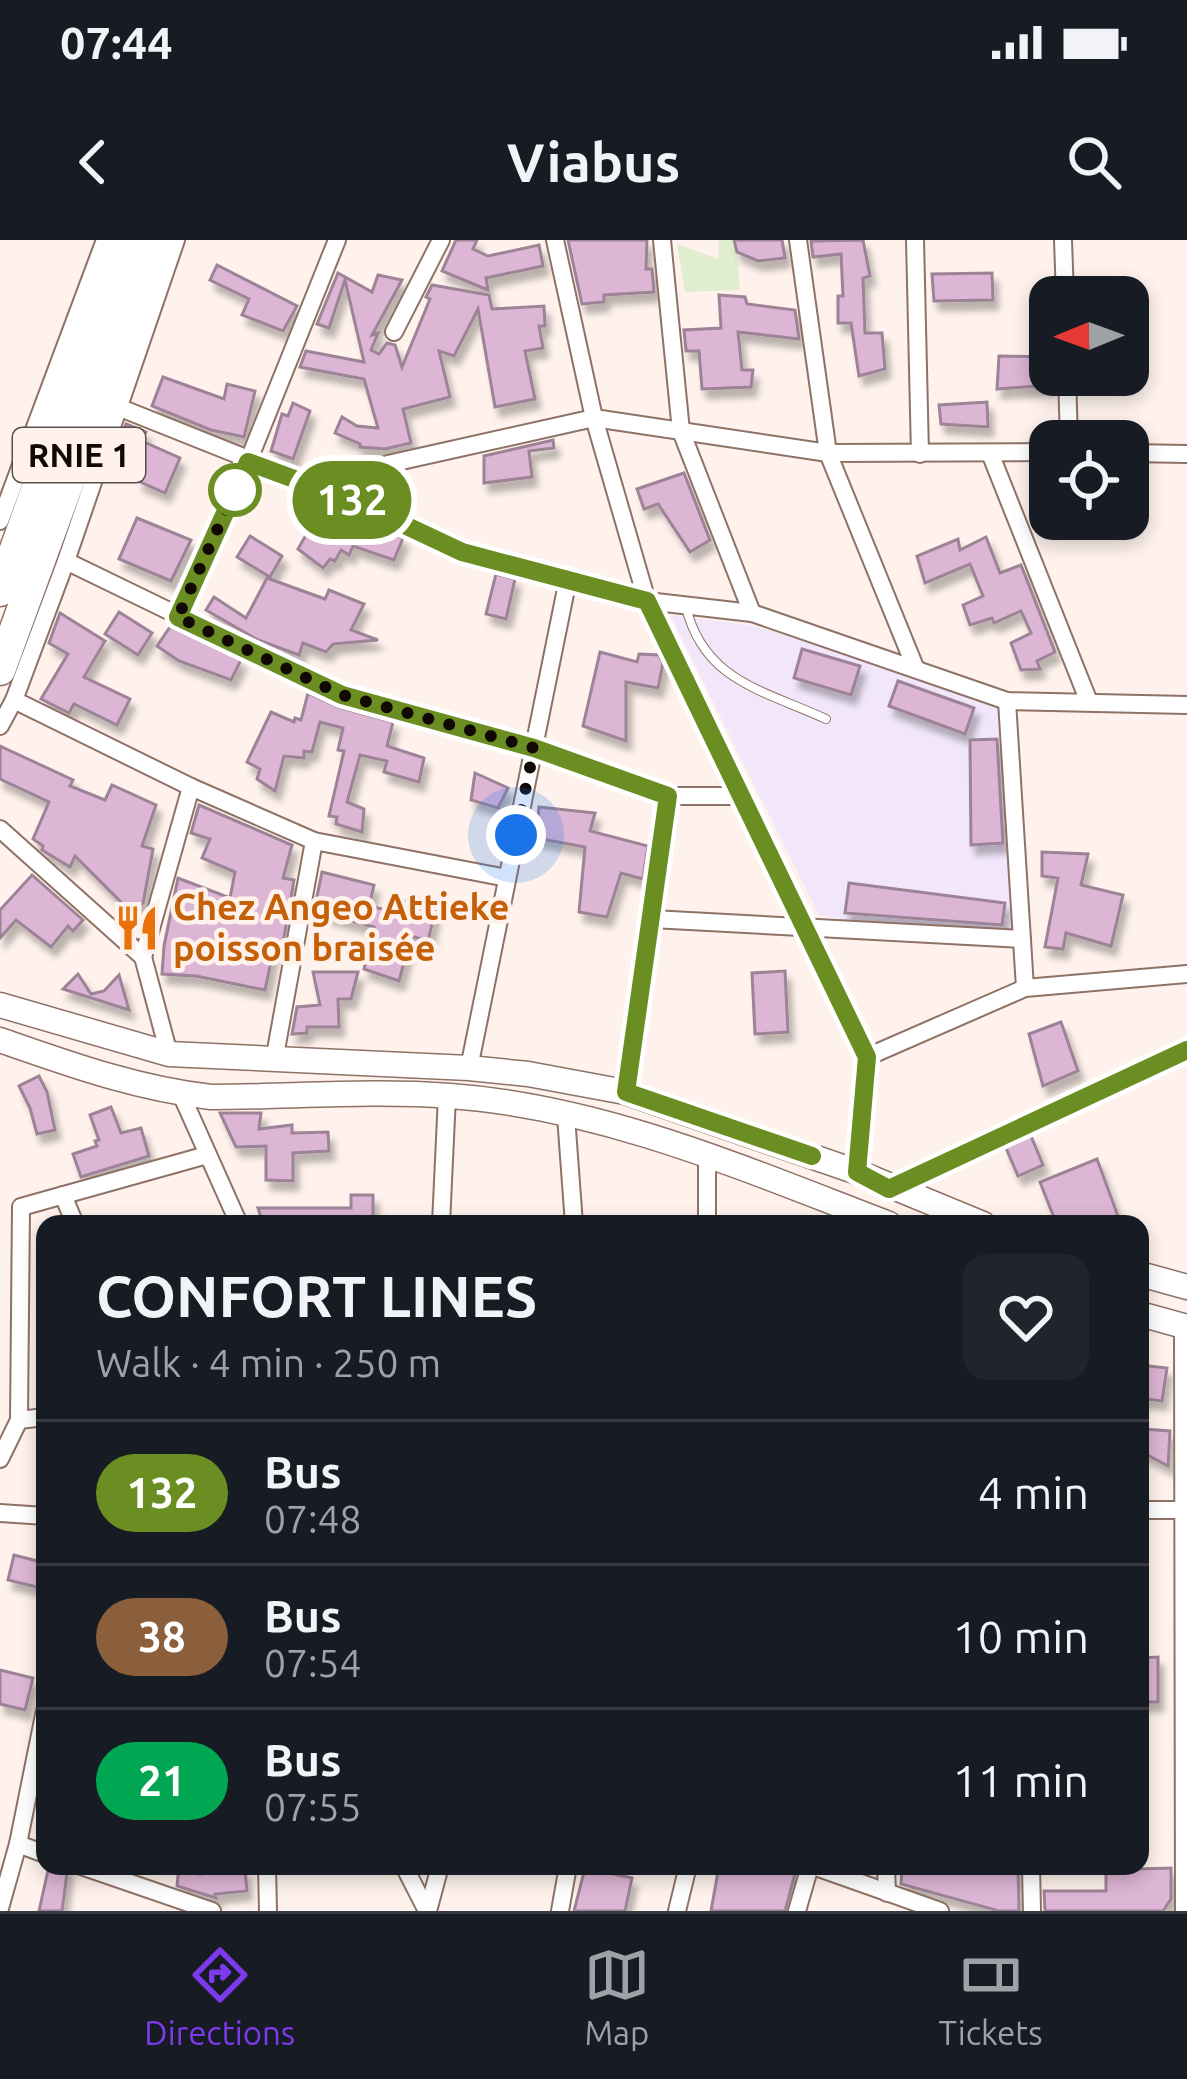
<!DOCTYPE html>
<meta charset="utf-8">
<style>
body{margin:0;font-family:Ubuntu,sans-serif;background:#20242c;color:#f1f3f6;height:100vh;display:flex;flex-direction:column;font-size:45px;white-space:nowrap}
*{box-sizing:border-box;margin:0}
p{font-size:39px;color:#9ea1a6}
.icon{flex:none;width:66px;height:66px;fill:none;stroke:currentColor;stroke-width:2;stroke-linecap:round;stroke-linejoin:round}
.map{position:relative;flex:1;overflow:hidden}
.sheet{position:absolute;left:36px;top:975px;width:1113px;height:660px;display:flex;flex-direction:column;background:#171b24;border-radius:24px;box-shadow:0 6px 18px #0003}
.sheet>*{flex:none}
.badge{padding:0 24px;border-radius:39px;font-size:42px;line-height:78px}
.needle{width:78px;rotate:269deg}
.buttons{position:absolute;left:1029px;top:36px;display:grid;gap:24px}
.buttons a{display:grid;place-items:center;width:120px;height:120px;border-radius:24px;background:#171b24;box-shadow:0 6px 18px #0003;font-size:60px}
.you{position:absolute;width:60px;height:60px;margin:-30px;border:9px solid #fff;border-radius:50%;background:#1a73e8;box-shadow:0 0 0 18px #1a73e833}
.map>.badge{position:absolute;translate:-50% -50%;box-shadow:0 0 0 6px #fff}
.round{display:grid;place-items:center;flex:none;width:126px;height:126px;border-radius:24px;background:#20242c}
.headline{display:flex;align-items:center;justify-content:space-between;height:204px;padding:0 60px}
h1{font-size:57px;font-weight:700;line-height:90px}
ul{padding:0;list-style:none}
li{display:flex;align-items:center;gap:36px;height:144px;padding:0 60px;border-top:3px solid #363941}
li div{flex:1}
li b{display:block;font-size:45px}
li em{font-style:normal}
li .badge{min-width:132px;font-weight:700;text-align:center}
.status{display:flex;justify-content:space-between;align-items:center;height:84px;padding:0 60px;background:#171b24;direction:ltr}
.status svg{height:33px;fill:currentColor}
header{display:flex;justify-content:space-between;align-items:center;height:156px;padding:0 60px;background:#171b24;font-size:54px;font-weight:700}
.dock{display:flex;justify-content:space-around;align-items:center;height:168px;border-top:3px solid #363941;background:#171b24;font-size:33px;color:#9ea1a6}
.dock a{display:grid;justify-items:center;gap:6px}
.dock .selected{color:#7c3aed}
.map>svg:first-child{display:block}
.education{fill:#f1e6fa}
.green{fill:#e0edcf}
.building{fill:#ddb5d5;stroke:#9c8396;stroke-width:3;filter:url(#shadow)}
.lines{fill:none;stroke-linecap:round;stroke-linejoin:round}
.lane-casing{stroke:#8e7265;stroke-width:10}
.street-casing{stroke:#8e7265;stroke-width:20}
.secondary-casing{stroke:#8e7265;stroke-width:27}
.highway-casing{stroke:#8e7265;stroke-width:33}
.lane{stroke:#fff;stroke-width:8}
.street{stroke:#fff;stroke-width:16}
.secondary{stroke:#fff;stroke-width:24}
.highway{stroke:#fff;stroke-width:30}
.line-casing{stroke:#fff;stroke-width:27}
.line{stroke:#6b8e23;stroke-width:18}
.walk{stroke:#120905;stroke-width:12;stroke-dasharray:0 21.6}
.stop-dot{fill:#fff;stroke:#6b8e23;stroke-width:6}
.labels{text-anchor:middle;stroke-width:9;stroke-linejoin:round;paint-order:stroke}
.shield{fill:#fff2ec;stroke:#594f4a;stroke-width:3}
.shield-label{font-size:33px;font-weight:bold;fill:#120905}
.food-label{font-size:36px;font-weight:bold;fill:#c56008;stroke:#fff2ec;text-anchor:start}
</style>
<div class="status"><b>07:44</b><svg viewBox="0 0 49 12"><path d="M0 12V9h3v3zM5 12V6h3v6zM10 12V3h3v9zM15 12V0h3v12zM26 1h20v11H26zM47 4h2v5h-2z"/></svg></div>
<header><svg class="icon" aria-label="back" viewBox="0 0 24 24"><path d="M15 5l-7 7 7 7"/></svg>Viabus<svg class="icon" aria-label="search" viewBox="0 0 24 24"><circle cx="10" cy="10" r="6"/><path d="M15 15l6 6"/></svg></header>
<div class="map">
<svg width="1187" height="1671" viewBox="0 0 1187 1671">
<defs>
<filter id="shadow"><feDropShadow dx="5" dy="9" stdDeviation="3" flood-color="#0004"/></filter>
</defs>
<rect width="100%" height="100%" fill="#fff2ec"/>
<path class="education" d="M670,375L749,385L862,416L999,469L1012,695L890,689L819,675Z"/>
<path class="green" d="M719,0H736L740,50L685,52L677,4L718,19Z"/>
<g class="building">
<path d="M456,0H477L473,9L488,16L539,5L543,26L486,38L488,50L442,31Z"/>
<path d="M568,0H647L646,29H652L654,52L604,55V62L582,64Z"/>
<path d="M734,0H782L785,18L758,21L737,12Z"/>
<path d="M863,0L870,36L863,38L865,93H882L885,129L859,136L851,83H838V56H843L841,14L813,17L811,1Z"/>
<path d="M217,25L297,66L283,91L242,75L249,59L210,40Z"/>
<path d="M338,33L372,52L378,35L402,40L372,95L378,93L371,110L379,114L387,103L395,105L402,127L430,59L426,57L432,45L489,55L492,69L544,66L545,86H539L543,108L525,111L535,159L495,167L478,69L454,116L439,111L450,157L403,169L411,203L385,209L360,207V204L335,193L342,177L357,186L378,188L364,139L300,127L306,111L364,122L345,40L329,88L317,84Z"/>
<path d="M992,33L993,60L934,61L932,34Z"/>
<path d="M719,55L745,57L747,64L795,70L799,99L738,92L742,130H753L751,147L702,149L699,111H686L684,90L721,88Z"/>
<path d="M999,116L1050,117V145L997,149Z"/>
<path d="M163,137L224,159L227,144L255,151L244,197L211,190L152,166Z"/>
<path d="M987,162L988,187L941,184L939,165Z"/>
<path d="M293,163L310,171L293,219L271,211L282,174L288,176Z"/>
<path d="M126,184L146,192L142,201L180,218L165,253L138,241L143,230L115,218Z"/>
<path d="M553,200L554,208L529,211L532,237L484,243V216Z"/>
<path d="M684,233L710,300L690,312L658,264L644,269L637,249Z"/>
<path d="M324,263L403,298L394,320L353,306L349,315L341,310L335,321L330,319L323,328L298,309Z"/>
<path d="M137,278L191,300L171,341L119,319Z"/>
<path d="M250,296L282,316L270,337L237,317Z"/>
<path d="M986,297L1000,333L1021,325L1055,412L1037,421L1040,429L1021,430L1011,403L1031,393L1021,371L994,383L992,378L970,385L963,365L983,356L970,324L925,343L917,316L958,299L960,310Z"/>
<path d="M496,334L515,339L506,379L486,374Z"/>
<path d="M267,338L325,359L329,350L364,364L351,390L378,400L333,404L326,412L303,403L299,415L258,400L206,370L214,357L246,378Z"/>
<path d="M119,372L152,393L138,415L105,394Z"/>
<path d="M60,373L105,401L84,437L130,459L117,485L74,464L69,473L41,459L68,414L49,403Z"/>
<path d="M170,387L241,420L231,440L179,421L157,406Z"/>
<path d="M802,409L860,426L851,455L794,438Z"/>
<path d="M600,412L637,422L639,414L659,415L663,423L658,448L626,442V501L583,486Z"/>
<path d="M898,441L974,468L965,494L889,466Z"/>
<path d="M308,453L338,467L393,482L387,506L424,518L419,542L384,532L387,521L360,515L347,562L364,569L362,592L336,584L337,577L329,576L344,511L338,510L343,488L320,482L312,512L304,511V518L284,516L275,551L257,539L260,529L247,522L271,472L294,482L295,478L301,480Z"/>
<path d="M997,499L1003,603L971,605L970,500Z"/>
<path d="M0,506L73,540L70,546L105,560L112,545L156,565L142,606L153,609L143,663L130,671L75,616L70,627L42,610L43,606L33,599L49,562L0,539Z"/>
<path d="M475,533L508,548L498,568L471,560Z"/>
<path d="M199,565L292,605L283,638L294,640L284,697L280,709L274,707L265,750L196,736L162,734L164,706L178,638L230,658L235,632L202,618L210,599L191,593Z"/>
<path d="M539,567L595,573L590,591L648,606L643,639L621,633L607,677L579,672L585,607L536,598Z"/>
<path d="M1042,612L1088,614L1081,645L1123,655L1111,706L1066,693L1063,709L1045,707L1058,638L1042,636Z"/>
<path d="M322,632L374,645L369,666L399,673L402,660L435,671L428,701L411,696L399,741L364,729L374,687L314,671Z"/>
<path d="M32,635L83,680L73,691L68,686L51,707L16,680L0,698V670Z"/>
<path d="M849,643L1005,663L1002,685L845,673Z"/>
<path d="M785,731L788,792L755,794L752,733Z"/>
<path d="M313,732H358L351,759H338L339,787H307V793L292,794L297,767L320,765Z"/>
<path d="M78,734L91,754L104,751L119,735L129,770L63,749Z"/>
<path d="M1061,782L1078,831L1043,846L1029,794Z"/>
<path d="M39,836L47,852L55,890L37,894L30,868L19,846Z"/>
<path d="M111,867L121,893L141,888L149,916L81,937L73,914L97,906L95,901L99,900L90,875Z"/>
<path d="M220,873H261L259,889L292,885V893L328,892L329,911L293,913V941L266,940V906L236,907Z"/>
<path d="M1031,896L1043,925L1018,936L1006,908Z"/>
<path d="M1097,919L1119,979L1103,984H1071L1055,980L1040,942Z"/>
<path d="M351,955H373V984H263L258,968H351Z"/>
<path d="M1140,1125L1167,1128L1162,1161L1140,1158Z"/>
<path d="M1143,1189L1170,1191L1168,1226L1142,1212Z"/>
<path d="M14,1315L45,1323V1349L8,1340Z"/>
<path d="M1158,1417V1462H1140V1418Z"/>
<path d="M0,1430L33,1438L25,1470L0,1464Z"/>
<path d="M49,1626H68L62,1671H39Z"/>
<path d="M179,1626H200L199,1634L245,1630L247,1651L215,1654L216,1658L177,1646Z"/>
<path d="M719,1626H786L796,1630L785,1671H711Z"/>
<path d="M902,1626H959V1630L984,1631V1626H1018L1019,1671H999L901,1644Z"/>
<path d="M585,1628L632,1638L625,1671H574Z"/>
<path d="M1171,1628V1659L1163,1671H1045L1044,1651H1106V1630Z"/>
</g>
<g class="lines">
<g class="lane-casing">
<path id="lane" d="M686,367C704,441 763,450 826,479"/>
</g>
<g class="street-casing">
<g id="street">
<path d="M555,0L594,178L647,361L867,817L857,932"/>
<path d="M662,0L681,191L752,373"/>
<path d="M798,0L828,213L915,427"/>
<path d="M915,0L920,214"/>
<path d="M1063,0L1065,57"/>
<path d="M394,92L441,0"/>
<path d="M1067,135L1069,201"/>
<path d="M118,167L356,262L462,312L647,361L752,373L1007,461L1187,465"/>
<path d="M990,213L1089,462"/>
<path d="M1128,213L1187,214"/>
<path d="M356,262L388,224L594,178L828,213L1050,212"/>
<path d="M0,281L105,0"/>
<path d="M66,321L342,455L534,508L668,556H742"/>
<path d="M178,377L248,222L337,0"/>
<path d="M14,460L191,547L314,601L507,638"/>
<path d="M1007,461L1025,748"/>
<path d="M0,486L14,460L66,321L176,0"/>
<path d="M0,589L143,717L169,814"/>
<path d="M652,679L1022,699"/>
<path d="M143,717L191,547"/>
<path d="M867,817L1025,748L1187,734"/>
<path d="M274,821L314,601"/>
<path d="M469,828L568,339"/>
<path d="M625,852L668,556"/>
<path d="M181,854L239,984"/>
<path d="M566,876L574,984"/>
<path d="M707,914V984"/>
<path d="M890,948L1187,810"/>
<path d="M63,955L75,984"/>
<path d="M441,984L447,856"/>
<path d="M1183,1086L1184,1671"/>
<path d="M19,1180L45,1177"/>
<path d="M0,1219L19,1180L21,967L207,915"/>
<path d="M1140,1270H1183"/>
<path d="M0,1273L45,1276"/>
<path d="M18,1604L45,1614"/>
<path d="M81,1626L212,1671"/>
<path d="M267,1626L268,1671"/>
<path d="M404,1626L427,1671"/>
<path d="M813,1626L940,1671"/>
<path d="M886,1626L887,1653"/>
<path d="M1031,1626L1032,1671"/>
<path d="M0,1668L18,1604L45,1470"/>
<path d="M428,1671L440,1626"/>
<path d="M560,1671L568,1626"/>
<path d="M677,1671L688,1626"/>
<path d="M797,1671L810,1626"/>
</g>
</g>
<g class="secondary-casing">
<g id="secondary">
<path d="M0,765L169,814L469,828L528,834L625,852L857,932L983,984"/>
<path d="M0,800C69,824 138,849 211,857C290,857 371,850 450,856C604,867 747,930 889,984"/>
<path d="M1140,1034L1187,1047"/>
<path d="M1140,1074L1187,1087"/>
</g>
</g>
<g class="highway-casing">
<g id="highway">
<path d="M0,351L126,0"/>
<path d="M0,430L157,0"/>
</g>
</g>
<use href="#lane" class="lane"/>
<use href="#street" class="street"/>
<use href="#secondary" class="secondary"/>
<use href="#highway" class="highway"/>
</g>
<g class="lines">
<g class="line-casing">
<path id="line" d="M812,916L626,852L668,556L534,508L342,455L178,377L248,222L356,262L462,312L647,361L867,817L857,932L889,949L1187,810"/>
</g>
<use href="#line" class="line"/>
<path class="walk" d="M235,250L178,377L342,455L534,508L516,595"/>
</g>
<defs>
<g id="restaurant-bare" transform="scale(3.6)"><path d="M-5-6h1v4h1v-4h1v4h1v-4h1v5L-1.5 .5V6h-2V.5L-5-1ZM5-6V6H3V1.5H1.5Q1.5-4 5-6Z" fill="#e8710a" stroke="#fff2ec" stroke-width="2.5" paint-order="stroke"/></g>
</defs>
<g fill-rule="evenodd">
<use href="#restaurant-bare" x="137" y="688"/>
</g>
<circle class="stop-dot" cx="235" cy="250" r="24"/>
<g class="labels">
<rect class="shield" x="13" y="188" width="132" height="54" rx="9"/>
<g class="shield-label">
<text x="79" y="227">RNIE 1</text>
</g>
<g class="food-label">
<text x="173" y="680">Chez Angeo Attieke<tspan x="173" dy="41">poisson braisée</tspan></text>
</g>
</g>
</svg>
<div class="buttons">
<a><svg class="needle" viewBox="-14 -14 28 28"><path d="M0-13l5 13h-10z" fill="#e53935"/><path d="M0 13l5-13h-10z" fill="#9ea1a6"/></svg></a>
<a><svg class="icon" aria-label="locate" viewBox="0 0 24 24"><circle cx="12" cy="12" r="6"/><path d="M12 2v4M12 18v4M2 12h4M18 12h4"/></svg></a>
</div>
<div class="you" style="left:516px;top:595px"></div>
<b class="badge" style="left:352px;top:260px;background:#6b8e23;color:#fff">132</b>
<section class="sheet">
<div class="headline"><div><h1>CONFORT LINES</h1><p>Walk · 4 min · 250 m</p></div><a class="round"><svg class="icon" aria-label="heart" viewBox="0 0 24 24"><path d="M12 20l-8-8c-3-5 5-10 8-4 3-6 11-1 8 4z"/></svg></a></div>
<ul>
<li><span class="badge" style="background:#6b8e23;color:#fff">132</span><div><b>Bus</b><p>07:48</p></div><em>4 min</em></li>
<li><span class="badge" style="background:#8b5e3c;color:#fff">38</span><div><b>Bus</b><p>07:54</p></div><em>10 min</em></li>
<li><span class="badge" style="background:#00a651;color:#fff">21</span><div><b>Bus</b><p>07:55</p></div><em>11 min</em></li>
</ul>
</section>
</div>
<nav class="dock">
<a class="selected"><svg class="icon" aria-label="directions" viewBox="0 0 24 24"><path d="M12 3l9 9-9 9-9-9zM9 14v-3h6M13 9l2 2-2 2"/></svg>Directions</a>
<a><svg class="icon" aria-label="map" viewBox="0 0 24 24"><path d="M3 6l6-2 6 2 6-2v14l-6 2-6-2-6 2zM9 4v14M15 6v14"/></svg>Map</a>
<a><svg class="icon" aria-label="tickets" viewBox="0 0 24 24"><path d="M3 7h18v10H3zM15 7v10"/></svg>Tickets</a>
</nav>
